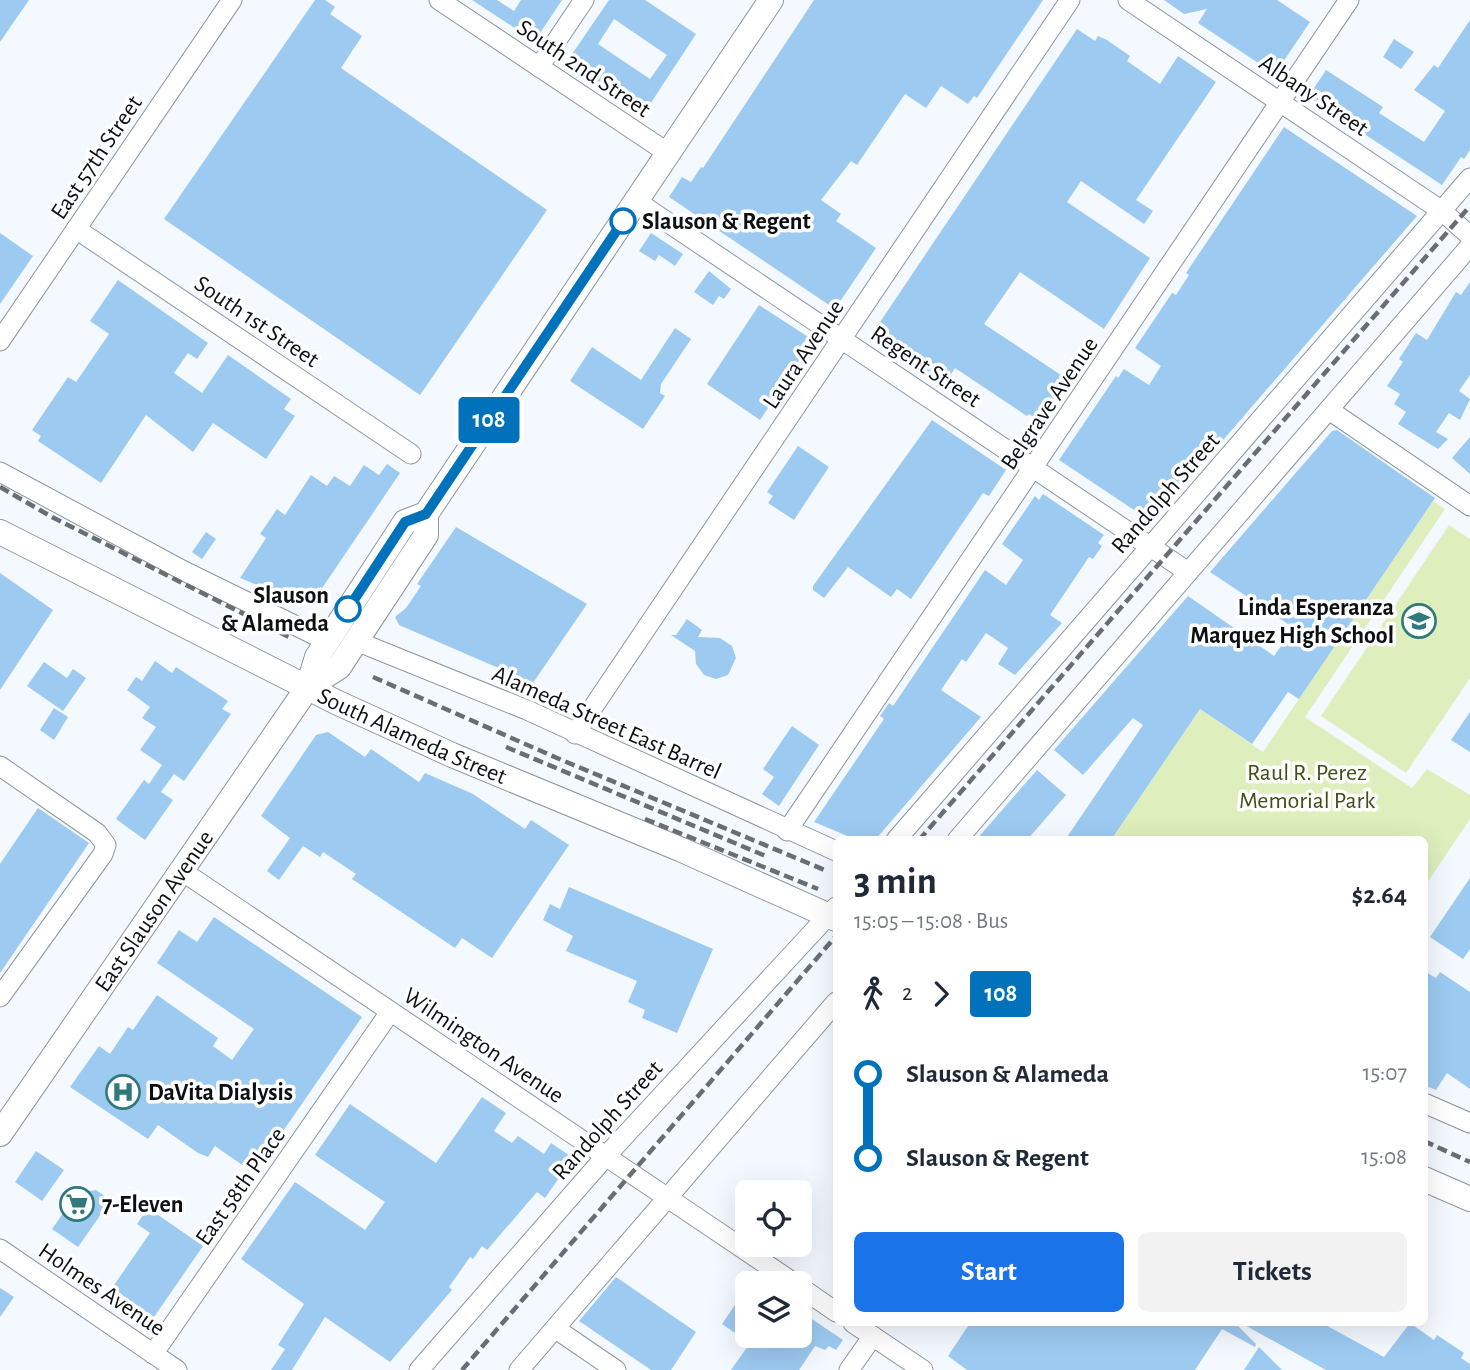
<!DOCTYPE html>
<meta charset="utf-8">
<style>
body{margin:0;font-family:"Alegreya Sans",sans-serif;background:#f2f2f3;color:#1f2937;height:100vh;display:flex;flex-direction:column;font-size:26px;white-space:nowrap}
*{box-sizing:border-box;margin:0}
p{font-size:23px;color:#747a83}
.icon{flex:none;width:38px;height:38px;fill:none;stroke:currentColor;stroke-width:2;stroke-linecap:round;stroke-linejoin:round}
.map{position:relative;flex:1;overflow:hidden}
.drawer{position:absolute;left:833px;top:836px;width:595px;height:490px;display:flex;flex-direction:column;background:#fff;border-radius:10px;box-shadow:0 7px 28px #0002}
.drawer>*{flex:none}
.badge{padding:0 14px;border-radius:5px;font-size:24px;line-height:46px}
.tools{position:absolute;left:735px;top:1180px;display:grid;gap:14px}
.tools a{display:grid;place-items:center;width:77px;height:77px;border-radius:10px;background:#fff;box-shadow:0 7px 28px #0002;font-size:35px}
.map>.badge{position:absolute;translate:-50% -50%;box-shadow:0 0 0 4px #fff}
.legs{display:flex;align-items:center;gap:10px;height:77px;padding:0 21px;font-size:23px}
.legs p{margin-inline-start:auto}
.summary{display:flex;align-items:center;justify-content:space-between;height:119px;padding:0 21px}
h1{font-size:38px;font-weight:700;line-height:52px}
.primary-button{display:flex;gap:14px;margin-top:auto;padding:14px 21px}
.primary-button a{flex:1;height:80px;border-radius:10px;background:#1a73e8;color:#fff;font-size:28px;font-weight:700;line-height:80px;text-align:center}
.primary-button a+a{background:#f2f2f3;color:#1f2937}
ul{padding:0 21px;list-style:none}
li{display:flex;align-items:center;gap:24px;height:84px;font-size:26px}
li i{display:grid;place-items:center;width:10px;height:100%;margin:0 9px;background:currentColor}
li i::after{content:'';width:18px;height:18px;margin:-9px;border:5px solid;border-radius:50%;background:#fff}
li p{margin-inline-start:auto}
li:first-child i{background:linear-gradient(#0000 50%,currentColor 0)}
li:last-child i{background:linear-gradient(currentColor 50%,#0000 0)}
.map>svg:first-child{display:block}
.green{fill:#deefbd}
.building{fill:#9dcaf1;fill-rule:evenodd}
.lines{fill:none;stroke-linecap:round;stroke-linejoin:round}
.minor-casing{stroke:#8d969e;stroke-width:21}
.major-casing{stroke:#8d969e;stroke-width:26}
.minor{stroke:#fff;stroke-width:19}
.major{stroke:#fff;stroke-width:24}
.rail{stroke:#696e72;stroke-width:4.5;stroke-dasharray:10 5;stroke-linecap:butt}
.line-1-casing{stroke:#fff;stroke-width:16}
.line-1{stroke:#0072bc;stroke-width:10}
.stop-1-dot{fill:#fff;stroke:#0072bc;stroke-width:3.5}
.labels{text-anchor:middle;stroke-width:7;stroke-linejoin:round;paint-order:stroke}
.street-label{font-size:24px;fill:#0c1013;stroke:#fff}
.stop-label{font-size:24px;font-weight:bold;fill:#0c1013;stroke:#fff;text-anchor:start}
.poi-label{font-size:24px;font-weight:bold;fill:#0c1013;stroke:#fff;text-anchor:start}
.park-label{font-size:24px;fill:#404f16;stroke:#fff}
</style>
<div class="map">
<svg width="1470" height="1370" viewBox="0 0 1470 1370">
<rect width="100%" height="100%" fill="#f3f9ff"/>
<g class="green">
<path d="M1433,501L1445,509L1305,717L1412,788L1427,769L1470,795V819L1425,886L1424,840H1111L1200,709L1263,752Z"/>
<path d="M1449,525L1470,539V678L1406,773L1321,716Z"/>
</g>
<g class="building">
<path d="M0,0H29L0,42Z"/>
<path d="M315,0H325L335,7L330,14L362,36L341,68L547,210L420,395L164,219Z"/>
<path d="M472,0H497L514,11L521,0H562L540,33L530,38Z"/>
<path d="M609,0H645L696,34L643,115L570,64V57ZM614,19L667,55L650,79L598,44Z"/>
<path d="M814,0H1043L977,98L974,96L968,104L941,86L926,108L905,94L857,165L851,161L821,200L841,214L836,221L876,248L835,309L669,197L682,177L691,182L701,167L703,168Z"/>
<path d="M1164,0H1277L1310,22L1275,74L1198,23L1207,9L1184,14Z"/>
<path d="M1470,20V150L1464,159L1461,157L1442,185L1308,97L1326,70L1383,107L1379,113L1424,142L1445,111L1414,90L1434,65L1438,68Z"/>
<path d="M1077,29L1095,41L1098,36L1107,40L1130,56L1127,61L1160,84L1178,56L1216,82L1136,200L1153,211L1144,224L1081,181L1067,202L1150,258L1104,329L1020,272L984,324L1067,379L1040,421L1029,414L1027,416L955,368L945,383L872,334Z"/>
<path d="M1394,39L1414,52L1401,69L1383,57Z"/>
<path d="M1284,127L1417,216L1152,522L1059,460L1116,376L1118,378L1124,369L1149,385L1161,366L1135,348L1172,293L1176,295L1189,275L1186,273Z"/>
<path d="M0,233L33,256L0,304Z"/>
<path d="M651,233L683,254L675,266L659,255L655,261L639,251Z"/>
<path d="M709,271L731,289L724,299L719,296L713,305L694,292Z"/>
<path d="M118,280L208,343L197,359L188,353L174,373L202,393L228,355L291,399L284,409L295,416L266,459L213,423L193,452L146,415L101,483L38,441L41,436L32,430L68,377L76,382L109,334L90,321Z"/>
<path d="M1470,282V375L1459,391L1470,399L1460,420L1449,413L1436,432L1448,439L1438,449L1398,424L1406,412L1394,404L1400,394L1387,386L1403,362L1399,359L1416,333L1427,340L1456,292L1461,295Z"/>
<path d="M759,305L813,340L760,420L707,384Z"/>
<path d="M675,328L691,339L661,384L660,393L665,396L643,429L570,381L592,347L641,380Z"/>
<path d="M932,420L1006,470L989,496L983,493L911,599L897,589L891,597L848,567L824,598L813,590V586Z"/>
<path d="M1337,430L1435,498L1299,699L1288,692L1252,744L1200,709L1111,840H1065L1143,725L1133,718L1083,775L1054,750L1188,596L1274,656L1294,628L1210,572L1332,431Z"/>
<path d="M1470,437V474L1452,458Z"/>
<path d="M798,446L829,467L794,520L768,503L773,496L767,492Z"/>
<path d="M387,464L400,473L310,606L240,578L266,538L260,534L277,509L285,515L311,475L327,486L334,476L350,486L364,465L379,475Z"/>
<path d="M1043,494L1104,535L1098,543L1102,546L1093,559L1089,557L1050,615L1062,623L1015,675L998,664L1008,648L986,633L966,662L962,659L941,690L981,717L875,840H857L814,822L884,719L880,716L889,703L893,706L985,570L1006,585L1023,560L1002,544L1035,496L1039,500Z"/>
<path d="M456,527L587,604L533,683L399,625L395,617L406,608L421,586L417,584Z"/>
<path d="M206,532L216,539L202,559L192,552Z"/>
<path d="M0,573L53,610L0,690Z"/>
<path d="M687,619L702,630L698,637L720,638L732,646L736,658L728,675L716,679L704,675L696,664L695,651L671,635H676Z"/>
<path d="M155,661L172,673L176,667L228,701L222,709L231,714L184,781L174,774L161,792L173,800L145,840L116,819L144,780L149,784L162,765L140,750L156,727L142,718L150,707L127,690L136,677L142,681Z"/>
<path d="M44,662L67,678L73,669L86,678L63,711L27,686Z"/>
<path d="M54,708L68,717L54,740L40,730Z"/>
<path d="M1470,712V752L1451,740Z"/>
<path d="M792,726L819,745L779,806L762,794L774,777L763,769Z"/>
<path d="M328,732L365,757L371,749L419,782L425,773L473,794L525,829L531,820L569,845L492,958L462,938L455,948L352,879L356,874L323,852L320,857L303,846L279,880L267,871L290,838L261,816L316,735Z"/>
<path d="M1037,770L1066,795L1027,840H976Z"/>
<path d="M38,808L89,843L0,973V864Z"/>
<path d="M1470,878V949L1463,959L1430,937Z"/>
<path d="M569,887L713,949L677,1033L642,1018L645,1010L628,1002L637,981L566,951L573,936L543,920L550,904L560,909Z"/>
<path d="M214,917L362,1017L254,1173L215,1146L208,1157L198,1153L158,1125L148,1139L70,1087L99,1046L110,1054L128,1027L133,1030L157,995L218,1038L213,1046L232,1060L254,1029L157,963L179,930L197,942Z"/>
<path d="M1424,971L1436,978L1440,972L1470,992V1089L1447,1073L1436,1090L1424,1085Z"/>
<path d="M482,1097L506,1113L494,1131L512,1143L518,1136L544,1154L551,1143L573,1158L545,1198L537,1192L487,1250L482,1246L473,1259L470,1257L449,1287L452,1290L390,1362L325,1317L292,1370H271L285,1349L278,1345L304,1304L241,1259L295,1182L365,1230L385,1202L315,1155L350,1104L436,1163Z"/>
<path d="M36,1151L64,1170L42,1201L15,1182Z"/>
<path d="M96,1190L111,1200L78,1247L52,1229L77,1193Z"/>
<path d="M148,1208L203,1246L154,1317L112,1288L150,1233L137,1224Z"/>
<path d="M616,1277L696,1332L671,1370H651L579,1321Z"/>
<path d="M747,1287V1335H800V1311L843,1340L836,1350L829,1346L825,1350L815,1346L799,1370H731L750,1343L722,1324Z"/>
<path d="M0,1288L14,1297L0,1317Z"/>
<path d="M970,1323H1235L1256,1344L1255,1347L1222,1329L1195,1370H967L948,1356Z"/>
<path d="M1241,1323H1322L1384,1357L1410,1323L1434,1340L1437,1335L1464,1353L1461,1358L1470,1364V1370H1326Z"/>
<path d="M1259,1347L1282,1370H1244Z"/>
</g>
<g class="lines">
<g class="minor-casing">
<g id="minor">
<path d="M439,0L668,153"/>
<path d="M1128,0L1442,211L1470,236"/>
<path d="M539,67L584,0"/>
<path d="M636,201L1188,572"/>
<path d="M76,229L411,454"/>
<path d="M0,341L232,0"/>
<path d="M1329,410L1470,506"/>
<path d="M0,472L184,571L327,641"/>
<path d="M356,641L527,710L836,851"/>
<path d="M575,734L1070,0"/>
<path d="M0,766L97,833L106,845L103,854L0,997"/>
<path d="M787,831L1349,0"/>
<path d="M896,840L1470,178"/>
<path d="M957,840L1470,246"/>
<path d="M182,871L794,1283"/>
<path d="M1424,1103L1470,1123"/>
<path d="M0,1249L177,1370"/>
<path d="M800,1287L836,1312"/>
<path d="M853,1323L923,1370"/>
<path d="M556,1329L616,1370"/>
<path d="M153,1354L390,1012"/>
<path d="M419,1370L606,1156L836,907"/>
<path d="M519,1370L836,1002"/>
<path d="M849,1370L873,1336"/>
</g>
</g>
<g class="major-casing">
<g id="major">
<path id="s1" d="M0,532L336,702L452,755L682,850L836,919"/>
<path d="M308,687L339,667L426,535V514L771,0"/>
<path id="s2" d="M0,1134L308,687L317,657L405,522L426,514"/>
<path d="M1424,1179L1470,1199"/>
</g>
</g>
<use href="#minor" class="minor"/>
<use href="#major" class="major"/>
<g class="rail">
<path d="M0,487L52,517L289,637"/>
<path d="M373,677L557,758L827,871"/>
<path d="M506,747L768,857"/>
<path d="M645,819L818,889"/>
<path d="M919,840L1470,206"/>
<path d="M1424,1141L1470,1162"/>
<path d="M462,1370L836,936"/>
</g>
</g>
<g class="lines">
<g class="line-1-casing">
<path id="line-1" d="M348,609L405,522L426,514L623,221"/>
</g>
<use href="#line-1" class="line-1"/>
</g>
<defs>
<g id="school-ring" transform="scale(1.75)"><circle r="9.5" fill="#fff" stroke="#2f797b" stroke-width="1.5"/><path d="M0-5L7-2L0 1L-7-2ZM-4 1L0 2.5L4 1V4Q0 6-4 4Z" fill="#2f797b"/></g>
<g id="hospital-ring" transform="scale(1.75)"><circle r="9.5" fill="#fff" stroke="#2f797b" stroke-width="1.5"/><path d="M-5-5h3v3.5h4V-5h3V5h-3V1.5h-4V5h-3Z" fill="#2f797b"/></g>
<g id="supermarket-ring" transform="scale(1.75)"><circle r="9.5" fill="#fff" stroke="#2f797b" stroke-width="1.5"/><path d="M-6-5.5h2.5l.6 2H6L4.5 2H-2.5L-4.4-4H-6ZM-1.5 3.2a1.3 1.3 0 1 0 .1 0ZM3 3.2a1.3 1.3 0 1 0 .1 0Z" fill="#2f797b"/></g>
</defs>
<g fill-rule="evenodd">
<use href="#school-ring" x="1419" y="621"/>
<use href="#hospital-ring" x="123" y="1092"/>
<use href="#supermarket-ring" x="77" y="1204"/>
</g>
<g class="stop-1-dot">
<circle cx="623" cy="221" r="12"/>
<circle cx="348" cy="609" r="12"/>
</g>
<g class="labels">
<g class="street-label">
<text transform="translate(584 68) rotate(34)" y="8">South 2nd Street</text>
<text transform="translate(1314 95) rotate(34)" y="8">Albany Street</text>
<text transform="translate(96 157) rotate(-56)" y="8">East 57th Street</text>
<text transform="translate(257 321) rotate(34)" y="8">South 1st Street</text>
<text transform="translate(803 354) rotate(-56)" y="8">Laura Avenue</text>
<text transform="translate(926 366) rotate(34)" y="8">Regent Street</text>
<text transform="translate(1049 403) rotate(-56)" y="8">Belgrave Avenue</text>
<text transform="translate(1165 493) rotate(-49)" y="8">Randolph Street</text>
<text transform="translate(607 722) rotate(24)" y="8">Alameda Street East Barrel</text>
<text dy="8" stroke="none"><textPath href="#s1" startOffset="460">South Alameda Street</textPath></text>
<text dy="8" stroke="none"><textPath href="#s2" startOffset="271">East Slauson Avenue</textPath></text>
<text transform="translate(484 1045) rotate(34)" y="8">Wilmington Avenue</text>
<text transform="translate(607 1120) rotate(-48)" y="8">Randolph Street</text>
<text transform="translate(240 1186) rotate(-55)" y="8">East 58th Place</text>
<text transform="translate(102 1289) rotate(34)" y="8">Holmes Avenue</text>
</g>
<g class="stop-label">
<text x="642" y="229">Slauson &amp; Regent</text>
<text x="329" y="603" text-anchor="end">Slauson<tspan x="329" dy="28">&amp; Alameda</tspan></text>
</g>
<g class="poi-label">
<text x="1394" y="615" text-anchor="end">Linda Esperanza<tspan x="1394" dy="28">Marquez High School</tspan></text>
<text x="148" y="1100">DaVita Dialysis</text>
<text x="102" y="1212">7-Eleven</text>
</g>
<g class="park-label">
<text x="1307" y="780">Raul R. Perez<tspan x="1307" dy="28">Memorial Park</tspan></text>
</g>
</g>
</svg>
<div class="tools">
<a><svg class="icon" aria-label="locate" viewBox="0 0 24 24"><circle cx="12" cy="12" r="6"/><path d="M12 2v4M12 18v4M2 12h4M18 12h4"/></svg></a>
<a><svg class="icon" aria-label="layers" viewBox="0 0 24 24"><path d="M12 4l9 5-9 5-9-5zM3 14l9 5 9-5"/></svg></a>
</div>
<b class="badge" style="left:489px;top:420px;background:#0072bc;color:#fff">108</b>
<section class="drawer">
<div class="summary"><div><h1>3 min</h1><p>15:05 – 15:08 · Bus</p></div><b>$2.64</b></div>
<div class="legs"><svg class="icon" aria-label="walk" viewBox="0 0 24 24"><circle cx="13" cy="4" r="2"/><path d="M13 8l-2 6 4 7M11 14l-3 7M7 12l3-4h3l4 4"/></svg>2<svg class="icon" aria-label="forward" viewBox="0 0 24 24"><path d="M9 5l7 7-7 7"/></svg><b class="badge" style="background:#0072bc;color:#fff">108</b></div>
<ul>
<li><i style="color:#0072bc"></i><b>Slauson &amp; Alameda</b><p>15:07</p></li>
<li><i style="color:#0072bc"></i><b>Slauson &amp; Regent</b><p>15:08</p></li>
</ul>
<div class="primary-button"><a>Start</a><a>Tickets</a></div>
</section>
</div>
